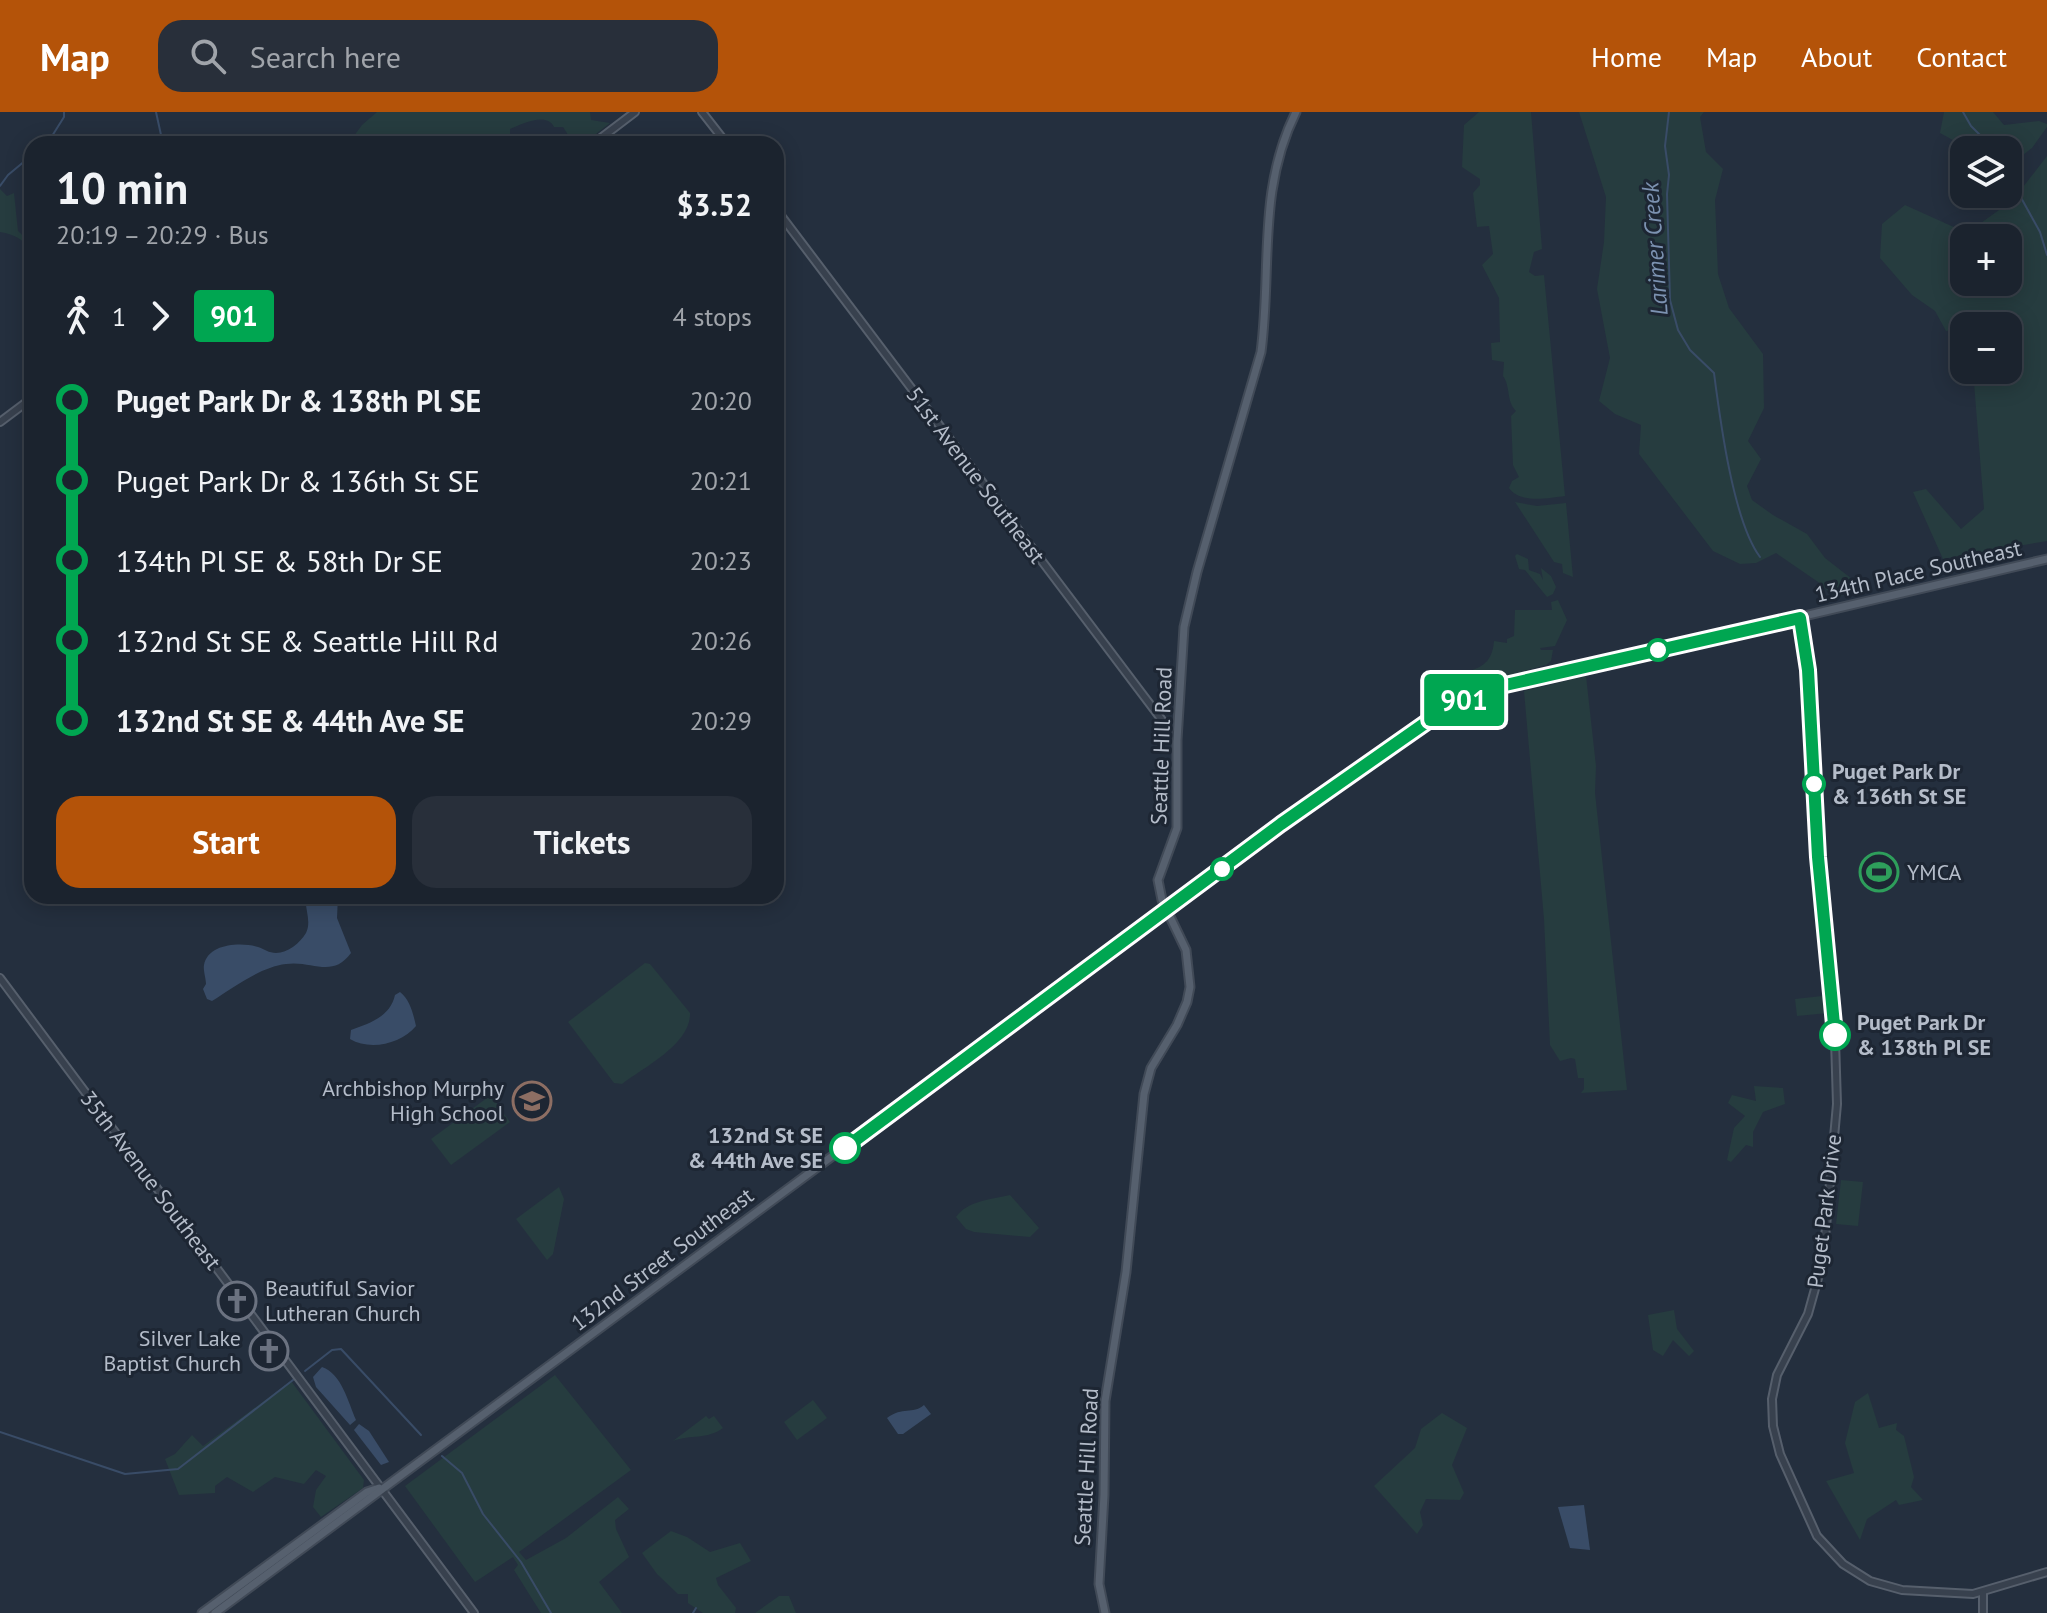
<!DOCTYPE html>
<meta charset="utf-8">
<style>
body{margin:0;font-family:"PT Sans",sans-serif;background:#282f3a;color:#f1f3f6;height:100vh;display:flex;flex-direction:column;font-size:30px;white-space:nowrap}
*{box-sizing:border-box;margin:0}
p{font-size:26px;color:#a0a4aa}
.icon{flex:none;width:44px;height:44px;fill:none;stroke:currentColor;stroke-width:2;stroke-linecap:round;stroke-linejoin:round}
.map{position:relative;flex:1;overflow:hidden}
.drawer{position:absolute;left:24px;top:24px;width:760px;height:768px;display:flex;flex-direction:column;background:#1b232e;border-radius:24px;box-shadow:0 4px 20px #0003,0 0 0 2px #39404a}
.drawer>*{flex:none}
.badge{padding:0 16px;border-radius:6px;font-size:28px;line-height:52px}
.buttons{position:absolute;left:1950px;top:24px;display:grid;gap:16px}
.buttons a{display:grid;place-items:center;width:72px;height:72px;border-radius:16px;background:#1b232e;box-shadow:0 4px 20px #0003,0 0 0 2px #39404a;font-size:40px}
.map>.badge{position:absolute;translate:-50% -50%;box-shadow:0 0 0 4px #fff}
.legs{display:flex;align-items:center;gap:12px;height:88px;padding:0 32px;font-size:26px}
.legs p{margin-inline-start:auto}
.overview{display:flex;align-items:center;justify-content:space-between;height:136px;padding:0 32px}
h1{font-size:44px;font-weight:600;line-height:60px}
.action{display:flex;gap:16px;margin-top:auto;padding:16px 32px}
.action a{flex:1;height:92px;border-radius:24px;background:#b45309;color:#fff;font-size:32px;font-weight:600;line-height:92px;text-align:center}
.action a+a{background:#282f3a;color:#f1f3f6}
ul{padding:0 32px;list-style:none}
li{display:flex;align-items:center;gap:28px;height:80px;font-size:30px}
li i{display:grid;place-items:center;width:12px;height:100%;margin:0 10px;background:currentColor}
li i::after{content:'';width:20px;height:20px;margin:-10px;border:6px solid;border-radius:50%;background:#1b232e}
li p{margin-inline-start:auto}
li:first-child i{background:linear-gradient(#0000 50%,currentColor 0)}
li:last-child i{background:linear-gradient(currentColor 50%,#0000 0)}
header{display:flex;align-items:center;gap:48px;box-sizing:border-box;height:112px;padding:0 40px;background:#b45309;color:#fff}
header strong{font-size:38px}
nav{display:flex;gap:44px;margin-inline-start:auto;font-size:28px}
.search{width:560px;height:72px;background:#282f3a;display:flex;align-items:center;gap:20px;box-sizing:border-box;padding:0 28px;border-radius:24px;color:#a0a4aa;font-size:30px}
.map>svg:first-child{display:block}
.green{fill:#263c3f;fill-rule:evenodd}
.water{fill:#394c67}
.lines{fill:none;stroke-linecap:round;stroke-linejoin:round}
.stream{stroke:#394c67;stroke-width:2}
.minor-casing{stroke:#565f6c;stroke-width:10}
.major-casing{stroke:#414a57;stroke-width:11}
.minor{stroke:#38414e;stroke-width:6}
.major{stroke:#56606e;stroke-width:7}
.line-1-casing{stroke:#fff;stroke-width:18}
.line-1{stroke:#00a651;stroke-width:12}
.stop-1-dot{fill:#fff;stroke:#00a651;stroke-width:4}
.labels{text-anchor:middle;stroke-width:6;stroke-linejoin:round;paint-order:stroke}
.street-label{font-size:22px;fill:#b4bcc9;stroke:#1d2633}
.stop-label{font-size:22px;font-weight:bold;fill:#b4bcc9;stroke:#1d2633;text-anchor:start}
.poi-label{font-size:22px;fill:#b4bcc9;stroke:#1d2633;text-anchor:start}
.water-label{font-size:24px;font-style:italic;fill:#7c92b1;stroke:#1d2633}
</style>
<header>
<strong>Map</strong>
<div class="search"><svg class="icon" aria-label="search" viewBox="0 0 24 24"><circle cx="10" cy="10" r="6"/><path d="M15 15l6 6"/></svg>Search here</div>
<nav><a>Home</a><a>Map</a><a>About</a><a>Contact</a></nav>
</header>
<div class="map">
<svg width="2047" height="1501" viewBox="0 0 2047 1501">
<rect width="100%" height="100%" fill="#242f3e"/>
<g class="green">
<path d="M377,0H590L591,8L610,11L583,32H574L563,15H554C547,0 524,11 510,17V32H348L362,13Z"/>
<path d="M1479,0H1531L1542,137L1534,140L1529,160L1535,164L1544,163L1565,384C1548,386 1520,392 1509,376L1512,369L1519,365L1513,353L1511,304L1516,299C1506,289 1511,275 1503,264L1504,250L1492,248L1491,231L1500,230L1499,186L1482,153L1493,142L1489,114L1477,115L1473,81L1480,73V67L1462,55L1464,13Z"/>
<path d="M1579,0H1704L1700,5L1706,40L1723,57L1715,88L1718,162L1729,196L1763,242L1764,296L1748,329L1761,347L1747,374L1752,388L1773,403L1807,422L1825,446L1861,474L1835,487L1821,472L1776,441L1756,451L1740,452L1713,439L1639,342L1641,313L1615,302L1599,289L1610,246L1597,177L1604,130L1606,85Z"/>
<path d="M1944,0H1993L2004,13L2039,9L2047,12V15L2032,36L2010,53L2008,38H1971L1940,21Z"/>
<path d="M2047,44V429L1943,447L1913,380L1926,377L1961,417L1984,397L1973,258H2008V214H1964V216L1946,219L1935,199L1912,183L1880,146L1882,112L1905,93L1967,121L2013,88ZM1964,126H2008V170H1964Z"/>
<path d="M0,77L7,84L14,81L18,119L32,132V144C29,129 14,122 0,120Z"/>
<path d="M1515,390L1537,394L1566,391L1573,465L1563,461L1562,452L1554,450Z"/>
<path d="M1517,442L1528,447L1529,458L1540,462L1543,468L1541,456L1551,464L1556,475L1553,482L1547,485L1525,458L1519,457L1515,444Z"/>
<path d="M1558,488L1567,508L1555,534L1540,536L1541,538H1553L1551,549L1546,553L1476,572L1469,559C1485,555 1493,546 1494,529L1507,531V527L1514,524L1515,498H1552L1551,490Z"/>
<path d="M1586,564L1596,654L1595,681L1627,978L1581,981L1584,977V966H1578L1575,947L1571,946L1560,949L1550,933L1544,807L1524,579Z"/>
<path d="M645,851L650,852L690,901C691,932 644,955 622,972L614,971L568,910Z"/>
<path d="M1822,884L1826,886L1828,901L1797,904L1795,887Z"/>
<path d="M1754,974L1783,976L1785,992L1763,1000L1753,1020V1035L1746,1033L1731,1050L1727,1048L1734,1016L1745,1004L1728,991L1732,983L1756,989Z"/>
<path d="M491,983L510,1010L451,1053L431,1027Z"/>
<path d="M1841,1068L1863,1070L1858,1114L1836,1112Z"/>
<path d="M559,1075L564,1087L553,1142L547,1148L516,1107Z"/>
<path d="M1010,1083L1039,1116L1030,1125L974,1120L966,1117L956,1105C967,1089 992,1087 1010,1083Z"/>
<path d="M1674,1198L1677,1217L1694,1239L1689,1244L1673,1228L1663,1244L1653,1238L1648,1203Z"/>
<path d="M555,1263L631,1358L519,1440L526,1448L566,1426L618,1385L629,1397L615,1408L616,1417L629,1445L599,1470L622,1501H541L514,1458L518,1453L513,1445L475,1470L405,1374Z"/>
<path d="M291,1269L364,1368L363,1376L321,1405L313,1395L316,1378L326,1364L316,1358L304,1372L275,1365L253,1380L227,1365L215,1374V1381L179,1383L165,1347L175,1342L192,1323L203,1334Z"/>
<path d="M1868,1281L1879,1316L1897,1311L1896,1318L1904,1324L1914,1365L1911,1375L1923,1388L1899,1393L1896,1388L1867,1407L1860,1428L1826,1369L1854,1361L1845,1331L1855,1290Z"/>
<path d="M813,1288L827,1306L797,1328L784,1310Z"/>
<path d="M1442,1301L1467,1316L1452,1353L1464,1381L1460,1388L1426,1387L1420,1400L1423,1413L1417,1422L1374,1374L1415,1336L1421,1317Z"/>
<path d="M706,1304L709,1307L714,1304L723,1316C707,1328 691,1322 673,1329Z"/>
<path d="M671,1419L687,1425L710,1440L740,1431L751,1449L716,1466L718,1473L736,1496L735,1501H703L688,1491V1482H678L657,1462L642,1441Z"/>
<path d="M779,1484H789L796,1501H755Z"/>
</g>
<g class="water">
<path d="M306,784H338L337,806L351,841C332,867 312,848 286,852C260,855 233,876 212,889L207,887L203,877L206,872C206,867 203,858 204,853C208,831 242,830 258,835C264,837 269,841 276,841C288,841 300,831 306,821C312,809 304,796 306,784Z"/>
<path d="M400,880C410,888 413,901 416,914C401,932 370,939 350,927L351,918C370,911 390,905 395,883Z"/>
<path d="M322,1255C342,1262 348,1290 356,1308L350,1313L316,1275L313,1265Z"/>
<path d="M924,1293L931,1302L903,1322H898L887,1306C903,1294 912,1303 924,1293Z"/>
<path d="M359,1312L369,1319L389,1350L381,1353L354,1318Z"/>
<path d="M1584,1393L1590,1438L1570,1436L1558,1395Z"/>
</g>
<g class="lines">
<g class="stream">
<path d="M156,0L163,32"/>
<path d="M1669,0L1665,34L1669,63L1667,82L1670,188L1678,218L1690,238L1714,261C1720,307 1733,409 1760,445"/>
<path d="M1963,0L1971,14L1995,38"/>
<path d="M47,32L64,5V0"/>
<path d="M2014,73L2040,120L2047,143"/>
<path d="M0,74L8,63L32,43"/>
<path d="M305,1259L332,1238L341,1237L421,1323"/>
<path d="M0,1320L125,1362L178,1357L293,1268"/>
<path d="M442,1344L462,1361L483,1402L521,1450L551,1501"/>
<path d="M693,1501L696,1496"/>
</g>
<g class="minor-casing">
<g id="minor">
<path d="M702,0L727,32"/>
<path d="M593,32L635,0"/>
<path d="M776,97L1177,628"/>
<path d="M0,310L32,286"/>
<path d="M1800,506L1812,603L1818,745L1835,928L1837,992L1823,1148L1808,1202L1777,1263L1772,1287L1773,1314L1780,1342L1817,1424L1843,1452L1870,1469L1902,1478L1973,1482L2047,1460"/>
<path d="M0,866L474,1501"/>
<path d="M1983,1501V1481"/>
</g>
</g>
<g class="major-casing">
<g id="major">
<path d="M202,1501L367,1380L379,1376"/>
<path d="M215,1501L1281,712L1418,613L1461,589L1489,578L2047,447"/>
<path d="M1105,1501L1099,1472L1104,1383L1105,1289L1126,1160L1144,982L1151,956L1177,913L1187,890L1190,875L1186,838L1162,788L1158,768L1177,716V628L1184,515L1197,460L1261,240C1272,157 1257,78 1296,0"/>
</g>
</g>
<use href="#minor" class="minor"/>
<use href="#major" class="major"/>
</g>
<g class="lines">
<g class="line-1-casing">
<path id="line-1" d="M845,1036L1281,712L1444,598L1471,584L1501,574L1800,506L1808,558L1818,745L1835,923"/>
</g>
<use href="#line-1" class="line-1"/>
</g>
<defs>
<g id="stadium-ring" transform="scale(2)"><circle r="9.5" fill="#1d2633" stroke="#2e9e5b" stroke-width="1.5"/><path d="M0-5a6.5 5 0 1 0 0 10a6.5 5 0 1 0 0-10ZM-3.5-1.8h7v3.6h-7Z" fill="#2e9e5b"/></g>
<g id="school-ring" transform="scale(2)"><circle r="9.5" fill="#1d2633" stroke="#8d6e63" stroke-width="1.5"/><path d="M0-5L7-2L0 1L-7-2ZM-4 1L0 2.5L4 1V4Q0 6-4 4Z" fill="#8d6e63"/></g>
<g id="church-ring" transform="scale(2)"><circle r="9.5" fill="#1d2633" stroke="#6b7280" stroke-width="1.5"/><path d="M-1.2-6h2.4v3.5h3.3v2.4h-3.3V6h-2.4V-.1h-3.3v-2.4h3.3Z" fill="#6b7280"/></g>
</defs>
<g fill-rule="evenodd">
<use href="#stadium-ring" x="1879" y="760"/>
<use href="#school-ring" x="532" y="989"/>
<use href="#church-ring" x="237" y="1189"/>
<use href="#church-ring" x="269" y="1239"/>
</g>
<g class="stop-1-dot">
<circle cx="1658" cy="538" r="10"/>
<circle cx="1814" cy="672" r="10"/>
<circle cx="1222" cy="757" r="10"/>
<circle cx="1835" cy="923" r="14"/>
<circle cx="845" cy="1036" r="14"/>
</g>
<g class="labels">
<g class="street-label">
<text transform="translate(976 363) rotate(53)" y="8">51st Avenue Southeast</text>
<text transform="translate(1918 459) rotate(-13)" y="8">134th Place Southeast</text>
<text transform="translate(1161 634) rotate(-88)" y="8">Seattle Hill Road</text>
<text transform="translate(151 1068) rotate(53)" y="8">35th Avenue Southeast</text>
<text transform="translate(1824 1099) rotate(-83)" y="8">Puget Park Drive</text>
<text transform="translate(662 1147) rotate(-37)" y="8">132nd Street Southeast</text>
<text transform="translate(1086 1355) rotate(-87)" y="8">Seattle Hill Road</text>
</g>
<g class="stop-label">
<text x="1832" y="667">Puget Park Dr<tspan x="1832" dy="25">&amp; 136th St SE</tspan></text>
<text x="1857" y="918">Puget Park Dr<tspan x="1857" dy="25">&amp; 138th Pl SE</tspan></text>
<text x="823" y="1031" text-anchor="end">132nd St SE<tspan x="823" dy="25">&amp; 44th Ave SE</tspan></text>
</g>
<g class="poi-label">
<text x="1907" y="768">YMCA</text>
<text x="504" y="984" text-anchor="end">Archbishop Murphy<tspan x="504" dy="25">High School</tspan></text>
<text x="265" y="1184">Beautiful Savior<tspan x="265" dy="25">Lutheran Church</tspan></text>
<text x="241" y="1234" text-anchor="end">Silver Lake<tspan x="241" dy="25">Baptist Church</tspan></text>
</g>
<g class="water-label">
<text transform="translate(1655 137) rotate(-94)" y="8">Larimer Creek</text>
</g>
</g>
</svg>
<div class="buttons">
<a><svg class="icon" aria-label="layers" viewBox="0 0 24 24"><path d="M12 4l9 5-9 5-9-5zM3 14l9 5 9-5"/></svg></a>
<a>+</a>
<a>−</a>
</div>
<b class="badge" style="left:1464px;top:588px;background:#00a651;color:#fff">901</b>
<section class="drawer">
<div class="overview"><div><h1>10 min</h1><p>20:19 – 20:29 · Bus</p></div><b>$3.52</b></div>
<div class="legs"><svg class="icon" aria-label="walk" viewBox="0 0 24 24"><circle cx="13" cy="4" r="2"/><path d="M13 8l-2 6 4 7M11 14l-3 7M7 12l3-4h3l4 4"/></svg>1<svg class="icon" aria-label="forward" viewBox="0 0 24 24"><path d="M9 5l7 7-7 7"/></svg><b class="badge" style="background:#00a651;color:#fff">901</b><p>4 stops</p></div>
<ul>
<li><i style="color:#00a651"></i><b>Puget Park Dr &amp; 138th Pl SE</b><p>20:20</p></li>
<li><i style="color:#00a651"></i><span>Puget Park Dr &amp; 136th St SE</span><p>20:21</p></li>
<li><i style="color:#00a651"></i><span>134th Pl SE &amp; 58th Dr SE</span><p>20:23</p></li>
<li><i style="color:#00a651"></i><span>132nd St SE &amp; Seattle Hill Rd</span><p>20:26</p></li>
<li><i style="color:#00a651"></i><b>132nd St SE &amp; 44th Ave SE</b><p>20:29</p></li>
</ul>
<div class="action"><a>Start</a><a>Tickets</a></div>
</section>
</div>
